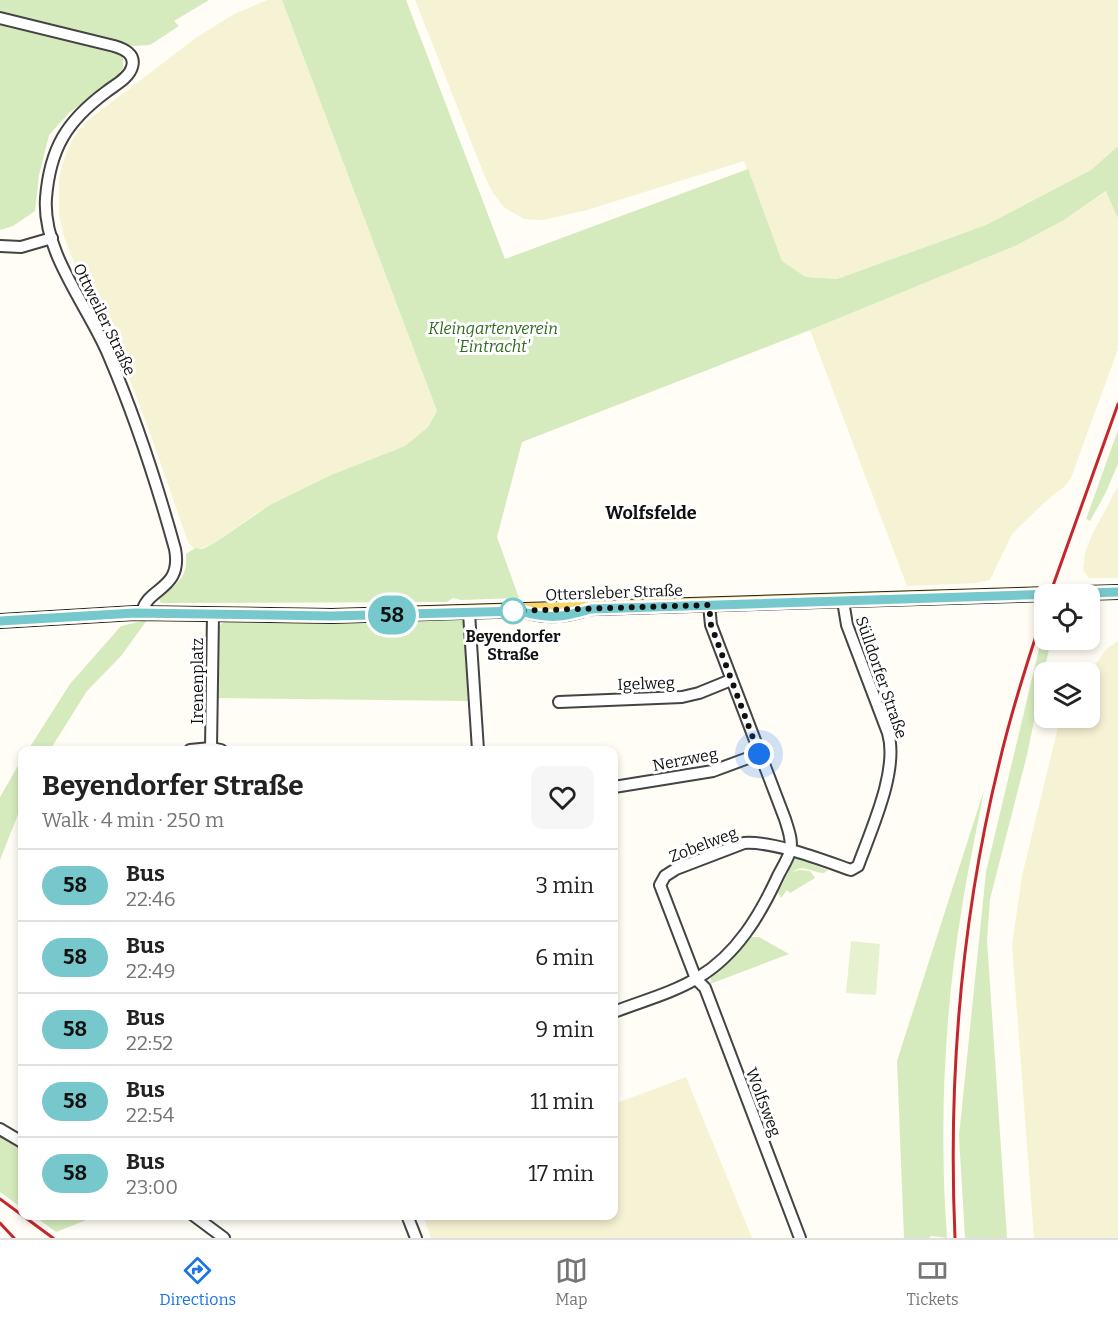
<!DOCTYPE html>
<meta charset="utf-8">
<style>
body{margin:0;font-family:Bitter,serif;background:#f6f6f6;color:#222;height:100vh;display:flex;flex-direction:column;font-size:22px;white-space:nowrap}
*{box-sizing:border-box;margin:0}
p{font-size:20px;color:#767676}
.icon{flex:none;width:33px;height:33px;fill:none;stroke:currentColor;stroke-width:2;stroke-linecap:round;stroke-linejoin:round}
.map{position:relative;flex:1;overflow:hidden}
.drawer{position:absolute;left:18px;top:746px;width:600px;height:474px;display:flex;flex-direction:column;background:#fff;border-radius:12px;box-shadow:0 3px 9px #0003}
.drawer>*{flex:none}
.badge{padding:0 12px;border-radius:20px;font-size:21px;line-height:39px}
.tools{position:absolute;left:1034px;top:584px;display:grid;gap:12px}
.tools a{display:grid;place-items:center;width:66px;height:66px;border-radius:12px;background:#fff;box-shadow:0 3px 9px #0003;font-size:30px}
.you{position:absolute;width:30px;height:30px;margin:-15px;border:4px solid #fff;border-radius:50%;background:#1a73e8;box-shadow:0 0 0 9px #1a73e833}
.map>.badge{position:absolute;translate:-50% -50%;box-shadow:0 0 0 3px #fff}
.round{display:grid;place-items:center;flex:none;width:63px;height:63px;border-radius:12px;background:#f6f6f6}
.headline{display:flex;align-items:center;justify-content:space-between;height:102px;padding:0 24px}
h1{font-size:28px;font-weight:700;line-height:45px}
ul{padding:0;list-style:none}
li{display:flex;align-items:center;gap:18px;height:72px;padding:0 24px;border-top:2px solid #e0e0e0}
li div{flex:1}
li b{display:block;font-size:22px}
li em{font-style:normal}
li .badge{min-width:66px;font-weight:700;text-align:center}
.menu{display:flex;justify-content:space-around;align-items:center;height:84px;border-top:2px solid #e0e0e0;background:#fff;font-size:16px;color:#767676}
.menu a{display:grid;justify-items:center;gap:3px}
.menu .active{color:#1a73e8}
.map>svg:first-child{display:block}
.farmland{fill:#f6f3d4}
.green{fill:#d5ebbd}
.pitch{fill:#e6f2cf}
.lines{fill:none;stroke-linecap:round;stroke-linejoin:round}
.minor-casing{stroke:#444;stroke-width:14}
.major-casing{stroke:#222;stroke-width:16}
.minor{stroke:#fff;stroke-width:10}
.major{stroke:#f9d66b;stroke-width:14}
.rail{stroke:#c4262e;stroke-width:3}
.line-casing{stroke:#fff;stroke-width:14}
.line{stroke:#77c8cc;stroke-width:9}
.walk{stroke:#111;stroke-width:6;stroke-dasharray:0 10.8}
.stop-dot{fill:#fff;stroke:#77c8cc;stroke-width:3}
.labels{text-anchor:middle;stroke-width:6;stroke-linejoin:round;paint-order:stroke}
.street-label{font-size:16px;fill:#111;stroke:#fff}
.park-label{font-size:16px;font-style:italic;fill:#2f6b1f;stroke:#fff}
.stop-label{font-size:16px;font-weight:bold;fill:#111;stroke:#fff}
.neighbourhood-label{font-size:18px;font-weight:bold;fill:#111;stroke:#fff}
</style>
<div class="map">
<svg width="1118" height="1238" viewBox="0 0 1118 1238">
<rect width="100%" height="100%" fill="#fffdf5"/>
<g class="farmland">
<path d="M267,0H282L437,411L428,427L405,446L331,475L255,514L213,544L197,549L193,548L188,542L150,433L114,338L76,268L64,237L59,215V179L63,162L73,138L87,121L197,37L234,14Z"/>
<path d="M415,0H1118V146L1091,170L986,225L837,279L806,277L782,261L744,161L587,210L543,220L524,219L505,208L493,193L485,177Z"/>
<path d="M1107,191L1118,219V349L1071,478L1065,486L1046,501L1012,534L990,580L976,583L907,586L810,330L1015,246L1064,220Z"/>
<path d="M1118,486V578H1089L1083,570L1085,552L1092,535Z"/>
<path d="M1118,641V1238H1034L1012,945L1022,876L1059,723L1062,717H1089V674L1106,649Z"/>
<path d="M686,1077L752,1238H431L423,1215H614V1104Z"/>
</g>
<g class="green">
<path d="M0,0H209L174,21L179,26L150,45L133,46L0,11Z"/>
<path d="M282,0H406L505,259L748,169L782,261L806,277L837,279L986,225L1091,170L1118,146V219L1106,191L1064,220L1015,246L810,330L522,442L497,537L519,598L461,600L453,598L447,602L161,603L159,599C176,583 188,580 186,554L195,548L202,549L213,544L270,505L331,475L405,446L428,427L437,411Z"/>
<path d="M0,23L123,56V68L114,79L69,113L49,135L39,175L35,211L13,226L0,230Z"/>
<path d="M1118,430V464L1105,494L1090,521L1086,519Z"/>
<path d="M464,618L468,701L217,698V635L218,628L224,621Z"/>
<path d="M147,620L121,656L87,691L50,750H28L70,684L121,626Z"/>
<path d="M1044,628V639H1051L1027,755L990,899L987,940L1007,1238H965L959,1136L986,872Z"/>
<path d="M22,759V804L0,860V797Z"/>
<path d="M984,790C977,829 968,868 962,907C944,1015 939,1128 947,1238L931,1236L929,1238H904L897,1061Z"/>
<path d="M795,858L828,870L824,873C812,873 803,863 793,872L799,870L810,871L815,878L790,893L787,890L781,898L778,893Z"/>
<path d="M751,937H759L789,954L710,984L712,974Z"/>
<path d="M0,1136L22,1149V1208L0,1192Z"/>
<path d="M33,1215H99L56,1232Z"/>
</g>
<path class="pitch" d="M851,941L880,944L876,995L846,993Z"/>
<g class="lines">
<g class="minor-casing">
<g id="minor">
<path d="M0,18L114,46C124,49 136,54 132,67C129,78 115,85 106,92C67,121 50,148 46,198C42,253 89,307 109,356C136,419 157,484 175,549C183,591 146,587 142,613"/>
<path d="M0,246L21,247L52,238"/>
<path d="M469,613L478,750"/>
<path d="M528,613C547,618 562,617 581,612"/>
<path d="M559,702L682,697L699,693L731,680"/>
<path d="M211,748L213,614"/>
<path d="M190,750L211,748L221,750"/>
<path d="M614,787L713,771L759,754"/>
<path d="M614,1012C642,1001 673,993 699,977C737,954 760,915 778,876C782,868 788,859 790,851C793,841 788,829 785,819L711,625L709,605"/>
<path d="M0,1129L22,1142"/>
<path d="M193,1215L224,1238"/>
<path d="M407,1215L416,1238"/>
<path d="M800,1238L705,988L696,979L660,885L665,876L676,869L744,843C774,841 822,860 851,870L858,866C871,830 899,770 888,733L847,625L843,601"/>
</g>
</g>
<g class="major-casing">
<path id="major" d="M0,621L135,613L332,616L1118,592"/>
</g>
<use href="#minor" class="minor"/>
<use href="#major" class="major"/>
<g class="rail">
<path d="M1050,594L1118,404"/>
<path d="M0,1199L53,1238"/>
<path d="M0,1223L14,1238"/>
<path d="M955,1238C948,1078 961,920 999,764C1011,713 1027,662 1044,612"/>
</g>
</g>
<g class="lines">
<g class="line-casing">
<path id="line" d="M0,621L135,613L332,616L519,611C550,619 561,618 591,609L1118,592"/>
</g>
<use href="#line" class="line"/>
<path class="walk" d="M513,611L709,605L711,625L759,754"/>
</g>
<circle class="stop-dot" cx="513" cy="611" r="12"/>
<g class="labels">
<g class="street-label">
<text transform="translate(105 319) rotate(64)" y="6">Ottweiler Straße</text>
<text transform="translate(614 592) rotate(-2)" y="6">Ottersleber Straße</text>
<text transform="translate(882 677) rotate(71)" y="6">Sülldorfer Straße</text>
<text transform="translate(197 681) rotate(-90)" y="6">Irenenplatz</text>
<text transform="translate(646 683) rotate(-2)" y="6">Igelweg</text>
<text transform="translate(685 759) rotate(-11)" y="6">Nerzweg</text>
<text transform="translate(703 844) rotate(-21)" y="6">Zobelweg</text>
<text transform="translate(764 1102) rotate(69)" y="6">Wolfsweg</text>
</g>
<g class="park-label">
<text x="493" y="334">Kleingartenverein<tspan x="493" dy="18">'Eintracht'</tspan></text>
</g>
<g class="stop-label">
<text x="513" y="642">Beyendorfer<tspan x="513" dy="18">Straße</tspan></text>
</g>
<g class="neighbourhood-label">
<text x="651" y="519">Wolfsfelde</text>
</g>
</g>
</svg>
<div class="tools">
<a><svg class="icon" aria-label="locate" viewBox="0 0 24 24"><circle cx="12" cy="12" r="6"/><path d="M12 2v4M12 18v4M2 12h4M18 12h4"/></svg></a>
<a><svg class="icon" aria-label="layers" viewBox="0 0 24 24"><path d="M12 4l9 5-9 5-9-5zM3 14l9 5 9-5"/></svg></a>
</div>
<div class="you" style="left:759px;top:754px"></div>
<b class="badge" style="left:392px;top:615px;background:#77c8cc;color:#111">58</b>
<section class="drawer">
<div class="headline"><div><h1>Beyendorfer Straße</h1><p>Walk · 4 min · 250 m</p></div><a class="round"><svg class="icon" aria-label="heart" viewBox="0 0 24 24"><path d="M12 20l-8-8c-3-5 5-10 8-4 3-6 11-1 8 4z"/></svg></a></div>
<ul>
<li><span class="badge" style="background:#77c8cc;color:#111">58</span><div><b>Bus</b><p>22:46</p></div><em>3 min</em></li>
<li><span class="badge" style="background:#77c8cc;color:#111">58</span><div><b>Bus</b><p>22:49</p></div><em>6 min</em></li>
<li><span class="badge" style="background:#77c8cc;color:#111">58</span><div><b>Bus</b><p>22:52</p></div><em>9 min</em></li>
<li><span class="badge" style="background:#77c8cc;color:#111">58</span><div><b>Bus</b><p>22:54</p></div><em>11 min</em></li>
<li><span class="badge" style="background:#77c8cc;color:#111">58</span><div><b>Bus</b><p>23:00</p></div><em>17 min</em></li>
</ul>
</section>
</div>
<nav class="menu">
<a class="active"><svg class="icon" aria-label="directions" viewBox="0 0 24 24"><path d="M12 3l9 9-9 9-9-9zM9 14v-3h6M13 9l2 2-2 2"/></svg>Directions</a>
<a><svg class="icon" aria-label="map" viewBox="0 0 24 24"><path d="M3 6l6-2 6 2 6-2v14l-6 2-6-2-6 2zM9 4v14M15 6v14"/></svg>Map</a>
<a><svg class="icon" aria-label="tickets" viewBox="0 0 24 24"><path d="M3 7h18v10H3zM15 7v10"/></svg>Tickets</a>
</nav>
